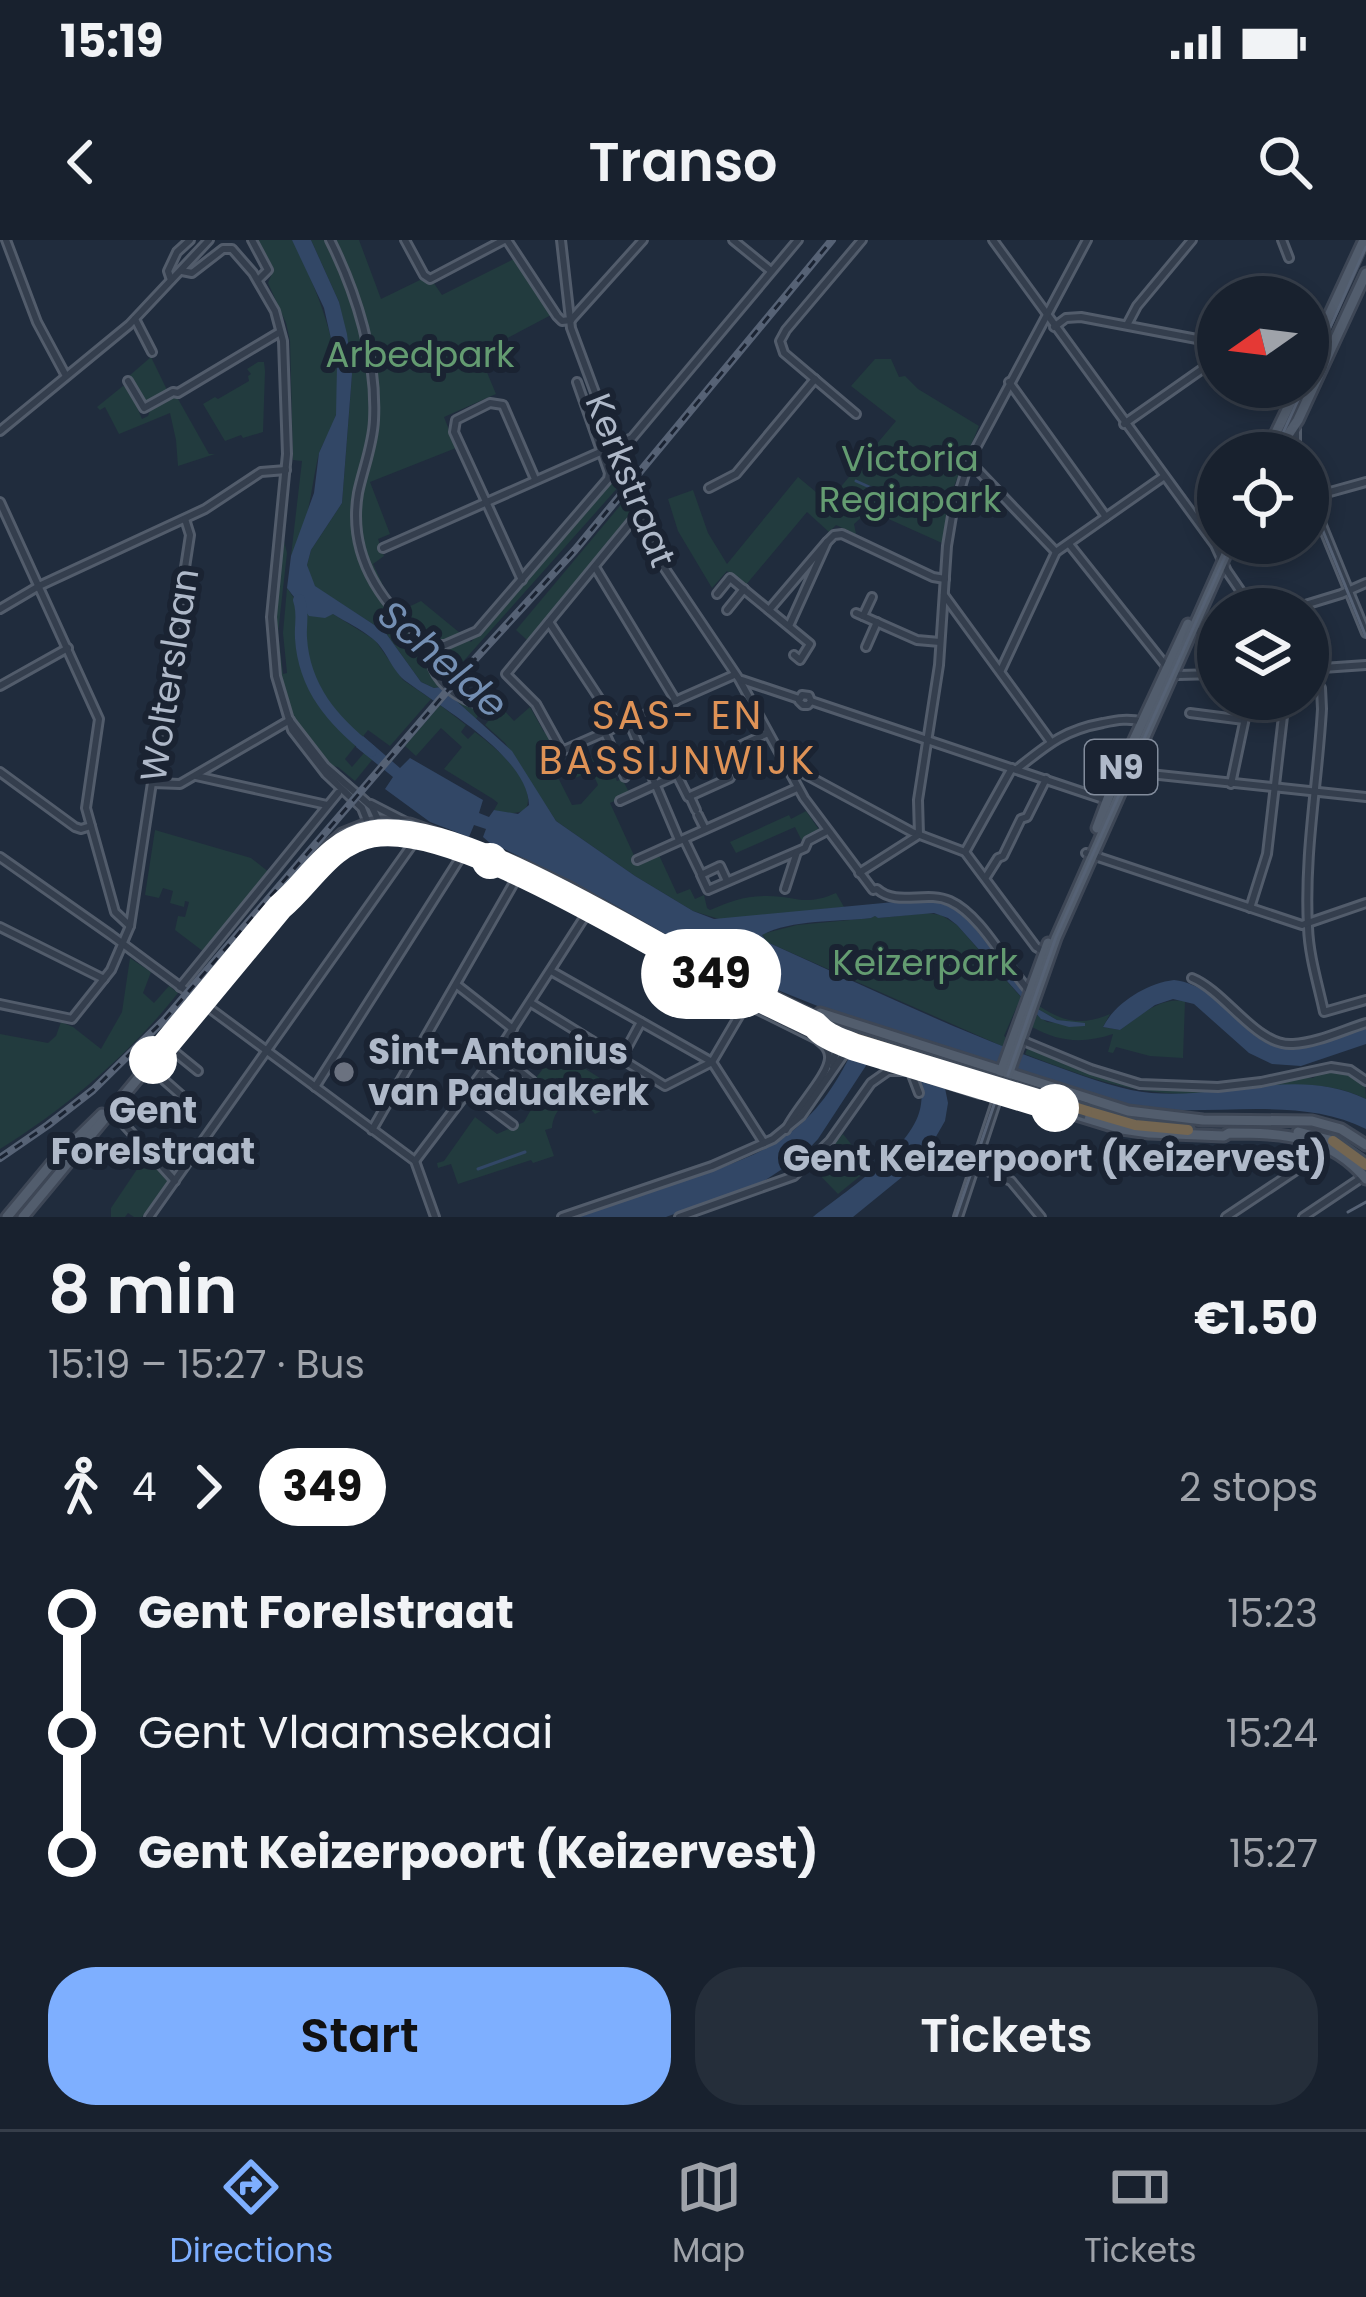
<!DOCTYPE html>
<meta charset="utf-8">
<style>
body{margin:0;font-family:Poppins,sans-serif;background:#252e3a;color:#f1f3f6;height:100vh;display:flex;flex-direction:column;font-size:45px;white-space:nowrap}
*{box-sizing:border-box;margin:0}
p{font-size:39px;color:#9fa3aa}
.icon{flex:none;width:66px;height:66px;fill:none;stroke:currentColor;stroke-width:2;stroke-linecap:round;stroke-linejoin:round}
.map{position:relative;height:977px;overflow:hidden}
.panel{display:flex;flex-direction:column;background:#18212e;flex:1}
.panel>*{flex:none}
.badge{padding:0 24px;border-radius:39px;font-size:42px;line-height:78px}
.needle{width:78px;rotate:256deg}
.tools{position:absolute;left:1197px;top:36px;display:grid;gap:24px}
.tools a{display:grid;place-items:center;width:132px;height:132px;border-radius:50%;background:#18212e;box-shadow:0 6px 18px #0003,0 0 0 3px #363e4a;font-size:60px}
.map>.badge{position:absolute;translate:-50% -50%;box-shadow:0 0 0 6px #fff}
.legs{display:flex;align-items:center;gap:18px;height:132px;padding:0 48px;font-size:39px}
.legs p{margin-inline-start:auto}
.summary{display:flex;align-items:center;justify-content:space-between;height:204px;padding:0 48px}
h1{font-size:66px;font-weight:600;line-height:90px}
.cta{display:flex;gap:24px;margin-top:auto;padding:24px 48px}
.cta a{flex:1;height:138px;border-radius:48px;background:#7eafff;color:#111;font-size:48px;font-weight:600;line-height:138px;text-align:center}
.cta a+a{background:#252e3a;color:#f1f3f6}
ul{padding:0 48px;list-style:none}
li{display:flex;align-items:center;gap:42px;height:120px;font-size:45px}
li i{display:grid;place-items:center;width:18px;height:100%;margin:0 15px;background:currentColor}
li i::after{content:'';width:30px;height:30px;margin:-15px;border:9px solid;border-radius:50%;background:#18212e}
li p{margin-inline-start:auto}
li:first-child i{background:linear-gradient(#0000 50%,currentColor 0)}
li:last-child i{background:linear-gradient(currentColor 50%,#0000 0)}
.status{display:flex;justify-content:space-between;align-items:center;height:84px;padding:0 60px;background:#18212e;direction:ltr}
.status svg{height:33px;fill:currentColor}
header{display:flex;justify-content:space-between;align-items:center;height:156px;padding:0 48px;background:#18212e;font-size:54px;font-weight:600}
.tab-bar{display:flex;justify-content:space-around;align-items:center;height:168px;border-top:3px solid #363e4a;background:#18212e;font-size:33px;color:#9fa3aa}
.tab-bar a{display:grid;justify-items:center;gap:6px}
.tab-bar .active{color:#7eafff}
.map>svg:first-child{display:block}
.green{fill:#223b3e}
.water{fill:#324766}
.pier{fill:#202c3d}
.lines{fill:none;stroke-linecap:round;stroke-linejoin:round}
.stream{stroke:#324766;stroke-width:3}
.river{stroke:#324766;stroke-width:12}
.minor-casing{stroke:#525c6b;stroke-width:12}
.major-casing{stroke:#3e4756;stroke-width:15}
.highway-casing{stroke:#3f4958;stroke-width:16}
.minor{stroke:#343e4d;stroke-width:6}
.major{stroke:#525d6d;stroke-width:9}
.highway{stroke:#746651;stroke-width:10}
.tram{stroke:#566275;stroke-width:3}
.rail-casing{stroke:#566275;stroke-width:8}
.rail{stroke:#1a2332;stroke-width:3;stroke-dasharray:9;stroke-linecap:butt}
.highway-bridge-casing{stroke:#3f4958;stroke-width:16;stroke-linecap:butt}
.highway-bridge{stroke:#746651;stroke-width:10}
.line-1-casing{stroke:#fff;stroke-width:27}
.line-1{stroke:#fff;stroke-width:18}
.stop-1-dot{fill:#fff;stroke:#fff;stroke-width:6}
.worship-dot{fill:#6b7280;stroke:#1a2332;stroke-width:4.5}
.labels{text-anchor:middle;stroke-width:12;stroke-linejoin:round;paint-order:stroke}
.shield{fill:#1a2332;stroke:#828c9c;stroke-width:3}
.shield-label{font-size:33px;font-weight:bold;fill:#afb9c9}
.park-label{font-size:36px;fill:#649c71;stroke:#1a2332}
.street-label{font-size:36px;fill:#afb9c9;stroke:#1a2332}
.poi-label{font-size:36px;font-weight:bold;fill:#afb9c9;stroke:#1a2332;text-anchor:start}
.stop-label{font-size:36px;font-weight:bold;fill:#afb9c9;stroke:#1a2332}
.water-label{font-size:39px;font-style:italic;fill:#748fb3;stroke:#1a2332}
.neighbourhood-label{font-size:39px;letter-spacing:3px;fill:#de9256;stroke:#1a2332}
</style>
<div class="status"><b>15:19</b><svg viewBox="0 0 49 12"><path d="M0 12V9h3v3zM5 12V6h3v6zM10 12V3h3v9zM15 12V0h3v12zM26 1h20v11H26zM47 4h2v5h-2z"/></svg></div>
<header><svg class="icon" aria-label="back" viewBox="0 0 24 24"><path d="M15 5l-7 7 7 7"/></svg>Transo<svg class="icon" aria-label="search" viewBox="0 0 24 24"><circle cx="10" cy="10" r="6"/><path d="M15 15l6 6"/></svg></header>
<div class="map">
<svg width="1366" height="977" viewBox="0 0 1366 977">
<rect width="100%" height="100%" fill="#202c3d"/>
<g class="green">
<path d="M258,0H292L295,4C317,50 347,121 336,174C333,189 322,202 318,217C310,253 310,282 291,316L302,221L293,220L290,101L286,83L268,43L274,29Z"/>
<path d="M311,0H359L381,59L420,40L433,42L442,55L514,19L551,75L485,110L481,118L496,154L444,177L456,208L370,242L390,294L378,299L384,316L373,324L390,360L402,370L421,361L471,402L619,232L621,244L452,434L476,459L492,457L514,481L530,467L544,492L548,491L558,510L547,516L572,565L581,564L598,545L592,531L575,538L570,526L598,514L604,526L609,524L617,541L622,539L630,554L610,563L637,622L658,613L677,654L690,649L695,659L704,655L707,668L710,670C730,662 743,656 767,656C797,656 804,667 836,653L844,667L722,680L693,671L635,636L556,581L505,503L485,485L493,475L484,467L476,479L441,447L434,448L421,442L385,392L314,346L310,337L307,325L311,310L342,263L352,134L339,62Z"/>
<path d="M151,117L167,150L147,162L144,161L129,136Z"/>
<path d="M875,119H891L899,137L905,136L918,149L979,186L954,246L942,303L873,272L865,274L854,284L856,294L836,285L829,292L807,272L745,346L727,331L712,348L678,291L668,259L693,250L708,293L727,324L798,237L828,262L896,181L851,146Z"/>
<path d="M258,122H264L265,131L263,192L243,198L241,195L225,201L203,164L215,157L218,159L249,141L248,136L251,134L247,129Z"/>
<path d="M123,146L129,148L142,179L148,176L150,171L174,157L178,159L209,214H215L178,226L176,200L170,173L119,194L105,167L100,170L97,167Z"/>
<path d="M629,255L635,271L527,400L516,390Z"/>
<path d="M283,297L287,313L278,393L283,434L287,433L283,393L287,348L303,371L327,376L333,374L375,400L403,440L431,459L390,506L368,490L345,519L352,527L364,513L372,520L355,541L338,527L328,525L318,515L290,473L279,433L274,399Z"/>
<path d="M440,465L466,485L461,492L468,499L475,492C496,508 540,543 525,571L508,574L494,570L498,563L493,559L444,529L462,507L441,488L416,516L405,506Z"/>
<path d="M806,571L820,591L805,598L803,603L795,587L736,613L730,602L789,575L791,579Z"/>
<path d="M155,590L251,618L270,633L204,712L175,690L178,676L185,677L189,662L185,661L184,667L170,663L173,651L163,648L159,658L145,655Z"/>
<path d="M927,673L941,675L957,685L1037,775L1047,782L1086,785L1057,780L1038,769L1039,766C1063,782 1082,786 1110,774L1103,787L1120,790C1141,775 1159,757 1185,761L1183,818L1150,816L1116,807L1113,813L1108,812L1113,794C1083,804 1059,802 1032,787V783L1017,766L1004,796L1007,798L1004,807L767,702L762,694L797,685L871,678L875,676L879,678Z"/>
<path d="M130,718L151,732L143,753L154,763L169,746L178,753C130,814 66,868 0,909V794L48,803L56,796L61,782L73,787L101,809L122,772Z"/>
<path d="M529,799L536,804L541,799L568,818L576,807L580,809L573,821L603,840L599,846L594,844L590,852L594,855L591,861L601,871L595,874C578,854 554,862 552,888L545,890L554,916L533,923L531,920L458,944L451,924L438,928L437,923L444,921L475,877L497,894L524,882L537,859L532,854L540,843L535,839L542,830L532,821L538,811L527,802Z"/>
<path d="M1028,807C1063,821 1098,837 1135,845C1190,857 1248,843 1304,834L1305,837L1313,838C1330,826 1345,828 1365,845L1366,859C1308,831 1250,854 1189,854C1130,854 1079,835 1025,814Z"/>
<path d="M843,894L870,928L838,954L812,927Z"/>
<path d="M146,916L168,941L142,977H134L128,973L125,977H111V968Z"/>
</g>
<g class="water">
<path d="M292,0H311L339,62L347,94L352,134L342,263L311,310L307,325L315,346L385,392L421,442L434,448L441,447L512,511L556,581L635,636L693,671L714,679L915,660C938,660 953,665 970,682L1038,769L1057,780L1085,783V786L1069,787L1041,779L957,685L948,678L934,673L878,678L875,676L871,678C838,682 792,679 762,695L767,702C856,742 944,785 1036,819C1067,830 1099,843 1131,850C1211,866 1292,823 1366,859V889C1294,852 1199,881 1121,865C1098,860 1074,850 1052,842C1017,830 982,819 946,809L939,818L948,863L945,881L930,907L907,933L853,977H813C844,952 916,907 921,864C924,844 917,820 915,799L888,792L818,899L802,916L764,941L666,977H577C612,965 647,953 682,941C726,926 772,913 806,879C833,853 849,819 865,785C803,764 743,737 686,706C621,671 556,631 490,603L483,597L486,589L474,585L469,597L430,582L385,549L393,537L356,507L363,496L400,528L410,518L483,560L479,573L489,577L494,570L518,574L529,565C528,517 442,468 407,442C392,432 387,410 373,399C361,389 346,382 333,374L325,378L309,376L287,348L291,316L314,253L319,213L336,175L337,125L324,68Z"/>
<path d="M1174,740C1224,746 1243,805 1284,808C1310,811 1341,794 1366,786V804L1301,826L1272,824L1249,813L1194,764L1173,759L1155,765L1120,790L1103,787C1115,763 1147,743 1174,740Z"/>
</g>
<path class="pier" d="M540,628L606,660L684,705L765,745L865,785L970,816L969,822L946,817V849L919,841L916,831L912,829L909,804L890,799L878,819L859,814L848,816L821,857L819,856L839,827L857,789L780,758L697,718L538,632Z"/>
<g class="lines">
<g class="stream">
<path d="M856,241L876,250"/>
<path d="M478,929L525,912"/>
</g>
<path class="river" d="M299,360C304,374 300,384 301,398C304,448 333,481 371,511"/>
<g class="minor-casing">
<g id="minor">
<path d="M6,0L37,82L66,136"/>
<path d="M252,0L268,30L258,40"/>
<path d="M330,0C357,54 377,119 374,180C373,205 363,229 358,253C347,318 383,367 431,405C426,433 449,455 475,463"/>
<path d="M405,0L424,35L430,39L504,0"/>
<path d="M507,0L557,76L562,81L571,80"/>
<path d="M561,0L571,88L655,314L739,439L804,558L873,650L877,649C897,667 926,650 950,661C983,676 1007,728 1032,754"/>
<path d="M733,0L771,31"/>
<path d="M993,0L1215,305L1227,331L1253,369"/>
<path d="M1282,0L1289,18"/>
<path d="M182,31L192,33L223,9H232L253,33L275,71L283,101L287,214L271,377L276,436L292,490L326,534L362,568L370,588"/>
<path d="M171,40L168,31L177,12L190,0"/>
<path d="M135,79L152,112"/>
<path d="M571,80L643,0"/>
<path d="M1127,85L1137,66L1192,0"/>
<path d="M1054,87L1066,78L1081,77L1218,103"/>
<path d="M128,141L144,168L173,152L178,153L280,92"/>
<path d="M1009,142L1106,277"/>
<path d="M856,174L784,113L780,101L786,90L862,0"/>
<path d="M1124,184L1218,118"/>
<path d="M1296,189V213"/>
<path d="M0,191L129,85L209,0"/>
<path d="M969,221L1056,312"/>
<path d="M709,248L736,234L815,139"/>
<path d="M1308,251L1366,393"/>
<path d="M1312,257L1366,242"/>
<path d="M0,262L99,479L86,568L115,672L130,686"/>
<path d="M640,275L636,276L506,434L536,464L562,511L734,435"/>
<path d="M827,302L834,295L842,294L933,337L945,339"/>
<path d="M1069,304L1170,431L1178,435L1218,434"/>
<path d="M383,308L632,198L798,0"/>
<path d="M595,327L676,461"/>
<path d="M522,340L454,192L456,180L490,163L503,165L535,239"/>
<path d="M717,354L730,338L810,404L800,420L794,415"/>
<path d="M944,355L1051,502"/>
<path d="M0,369L39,346L205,269L261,232L286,230"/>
<path d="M1292,369L1341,354L1366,343"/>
<path d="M727,370L744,349"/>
<path d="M769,370L827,302L789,386"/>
<path d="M856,373L917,400L940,402"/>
<path d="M863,376L872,357"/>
<path d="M549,382L618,487"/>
<path d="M1192,388L1207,395L1218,391"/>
<path d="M431,405H445L477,391L608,239L609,233L577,142"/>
<path d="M866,407L877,382"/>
<path d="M1308,429L1366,425"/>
<path d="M1001,430L1056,312L1163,237"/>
<path d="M1308,432L1321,448L1322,469C1318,541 1304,614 1308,687C1309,716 1318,744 1324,772L1366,760"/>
<path d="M742,440L799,459"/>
<path d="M0,446L68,408"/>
<path d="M802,455L809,456L811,461L808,465H803L799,461Z"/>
<path d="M811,461L1106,560"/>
<path d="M1190,473L1244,480"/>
<path d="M291,482L325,526L372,567L380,584"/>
<path d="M629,482L679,600"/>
<path d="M605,493L625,537"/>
<path d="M1017,529C1047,505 1064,490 1103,483C1117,480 1129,478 1143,482"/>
<path d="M788,530L799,531L912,592L965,612L1036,707L1048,714"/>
<path d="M0,532L75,587L81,589L91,586"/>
<path d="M1131,532L1366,557"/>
<path d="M677,535L688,557L730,538L720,516"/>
<path d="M196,536L327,565"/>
<path d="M152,543L180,544L290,480"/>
<path d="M1231,544L1249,459"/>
<path d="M690,557L696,570"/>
<path d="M620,561L768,493"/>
<path d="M371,564L408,583"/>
<path d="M698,575L705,589"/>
<path d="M919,595L918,560L939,425L947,306L952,276L969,221L1087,0"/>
<path d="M684,599L701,634"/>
<path d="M965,612L1012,528"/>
<path d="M1086,613L1302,685L1366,663"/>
<path d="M0,617L111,695L415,921L435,977"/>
<path d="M637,620L797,548"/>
<path d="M859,633L917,596"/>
<path d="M986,637L998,618L1003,616L1021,579L1027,577L1046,539"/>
<path d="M727,641L720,626L701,635L708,650L805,608L808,601L827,591"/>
<path d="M785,649L797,612"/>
<path d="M1250,668L1267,614L1285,459"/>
<path d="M588,672L746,764L817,799C823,805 828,807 829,816C831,834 794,870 786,890"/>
<path d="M0,687L104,739"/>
<path d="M551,731L712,822L764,903"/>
<path d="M1192,738C1226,752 1257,807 1293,804C1317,803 1343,790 1366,783"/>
<path d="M457,745L513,789"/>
<path d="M180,747L338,553"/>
<path d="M531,763L665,846L712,822L746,764"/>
<path d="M0,764L72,779L111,730L130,686L190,295L185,279"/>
<path d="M831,797L836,810L833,827"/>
<path d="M1021,800L1091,829L1140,844L1218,847L1261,842L1331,827L1350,830L1366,841"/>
<path d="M166,805L198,831"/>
<path d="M497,813L532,841"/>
<path d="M621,819L641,782"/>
<path d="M148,826L181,855"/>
<path d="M911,832L919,853"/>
<path d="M482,833L522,863"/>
<path d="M315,847L464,612"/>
<path d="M468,851L513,885"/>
<path d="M111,870L175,941"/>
<path d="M372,890L519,634"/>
<path d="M415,921L497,813L589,670"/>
<path d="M976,926L1011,941L1041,977"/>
<path d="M149,977L419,595"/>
<path d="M562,977L712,926L773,899L801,876L842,817L854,807"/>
<path d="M679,977L794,936L830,901L871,843L888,831H908L980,854L994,852"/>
<path d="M958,977L1000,850"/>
<path d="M1226,977L1328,909"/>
<path d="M1303,977L1364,936"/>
</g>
</g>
<g class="major-casing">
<g id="major">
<path d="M1308,121L1364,0"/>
<path d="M1266,213L1298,147"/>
<path d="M1276,213L1298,180L1366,33"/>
<path d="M1097,588L1113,545L1188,384"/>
<path d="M313,632C332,610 353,595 384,593C410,591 432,600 457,608C534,636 605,675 675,715"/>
<path d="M711,734L823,788"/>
<path d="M820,773L1128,871L1203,880L1312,881L1341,889L1366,905"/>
<path d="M819,789L854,807L1122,889L1149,893L1224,896L1229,893C1282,893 1330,895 1366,939"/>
<path d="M1001,832L1048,703"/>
<path d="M1008,835L1056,698L1231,303"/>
<path d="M1298,892L1333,901"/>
<path d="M7,977L52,923L102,874"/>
<path d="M23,977L280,667L321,613L342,594L362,586L380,583L410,584L524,626L570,648L685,714L827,783"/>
</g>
</g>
<g class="highway-casing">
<g id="highway">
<path d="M1087,871L1135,885L1188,890"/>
<path d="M1333,901L1366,925"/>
</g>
</g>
<use href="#minor" class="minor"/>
<use href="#major" class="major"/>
<use href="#highway" class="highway"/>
<g class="tram">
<path d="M1308,137L1366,7"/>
<path d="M1269,213L1283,193L1304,147"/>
<path d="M1308,254L1366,397"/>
<path d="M1008,835L1056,697L1231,303"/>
<path d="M1348,972L1366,962"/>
<path d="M956,977L1000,847"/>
</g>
<g class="rail-casing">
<path id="rail" d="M0,918L48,885L93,850L165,779L466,429L575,310L832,0"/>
</g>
<use href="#rail" class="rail"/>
<g class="highway-bridge-casing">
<path id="highway-bridge" d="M823,788L1087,871"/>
</g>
<use href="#highway-bridge" class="highway-bridge"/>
</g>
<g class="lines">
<g class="line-1-casing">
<path id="line-1" d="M153,820L280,667C311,641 329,602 372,594C449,580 614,683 684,720C727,743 771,764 815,785C825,797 840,801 854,807L1055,868"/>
</g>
<use href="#line-1" class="line-1"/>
</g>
<g class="stop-1-dot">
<circle cx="490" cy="621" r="15"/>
<circle cx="153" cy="820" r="21"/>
<circle cx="1055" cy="868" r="21"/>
</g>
<circle class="worship-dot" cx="344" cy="832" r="12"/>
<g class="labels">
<rect class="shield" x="1085" y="500" width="72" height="54" rx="9"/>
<g class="shield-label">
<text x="1121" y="539">N9</text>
</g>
<g class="park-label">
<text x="420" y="127">Arbedpark</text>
<text x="910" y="231">Victoria<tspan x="910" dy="41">Regiapark</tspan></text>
<text x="925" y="735">Keizerpark</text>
</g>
<g class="street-label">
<text transform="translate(631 240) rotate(68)" y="13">Kerkstraat</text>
<text transform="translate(169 435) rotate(-81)" y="13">Wolterslaan</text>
</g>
<g class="poi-label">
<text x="368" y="824">Sint-Antonius<tspan x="368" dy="41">van Paduakerk</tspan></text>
</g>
<g class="stop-label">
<text x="153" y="883">Gent<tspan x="153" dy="41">Forelstraat</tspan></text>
<text x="1055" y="931">Gent Keizerpoort (Keizervest)</text>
</g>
<g class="water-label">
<text transform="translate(443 419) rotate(41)" y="14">Schelde</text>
</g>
<g class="neighbourhood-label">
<text x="678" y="489">SAS- EN<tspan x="678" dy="45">BASSIJNWIJK</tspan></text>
</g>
</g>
</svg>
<div class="tools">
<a><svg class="needle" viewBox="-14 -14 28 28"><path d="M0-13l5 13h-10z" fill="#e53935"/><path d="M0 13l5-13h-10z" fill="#9fa3aa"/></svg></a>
<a><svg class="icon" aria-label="locate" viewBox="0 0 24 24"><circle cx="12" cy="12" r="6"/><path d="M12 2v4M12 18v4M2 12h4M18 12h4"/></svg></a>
<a><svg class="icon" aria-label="layers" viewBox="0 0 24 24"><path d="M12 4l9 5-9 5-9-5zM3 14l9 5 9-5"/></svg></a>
</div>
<b class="badge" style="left:711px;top:734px;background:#fff;color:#111">349</b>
</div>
<section class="panel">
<div class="summary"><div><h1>8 min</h1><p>15:19 – 15:27 · Bus</p></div><b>€1.50</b></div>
<div class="legs"><svg class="icon" aria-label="walk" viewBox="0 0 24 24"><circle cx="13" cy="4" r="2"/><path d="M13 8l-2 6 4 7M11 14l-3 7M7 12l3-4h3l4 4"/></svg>4<svg class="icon" aria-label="forward" viewBox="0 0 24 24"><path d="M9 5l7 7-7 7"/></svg><b class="badge" style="background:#fff;color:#111">349</b><p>2 stops</p></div>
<ul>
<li><i style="color:#fff"></i><b>Gent Forelstraat</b><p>15:23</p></li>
<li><i style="color:#fff"></i><span>Gent Vlaamsekaai</span><p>15:24</p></li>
<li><i style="color:#fff"></i><b>Gent Keizerpoort (Keizervest)</b><p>15:27</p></li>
</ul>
<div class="cta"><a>Start</a><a>Tickets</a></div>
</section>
<nav class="tab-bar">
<a class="active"><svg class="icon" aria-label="directions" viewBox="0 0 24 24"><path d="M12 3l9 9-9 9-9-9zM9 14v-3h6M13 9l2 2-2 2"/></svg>Directions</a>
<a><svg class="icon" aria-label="map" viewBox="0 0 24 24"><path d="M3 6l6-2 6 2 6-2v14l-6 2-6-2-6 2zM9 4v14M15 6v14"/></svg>Map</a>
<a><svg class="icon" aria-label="tickets" viewBox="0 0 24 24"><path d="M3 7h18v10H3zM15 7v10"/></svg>Tickets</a>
</nav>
